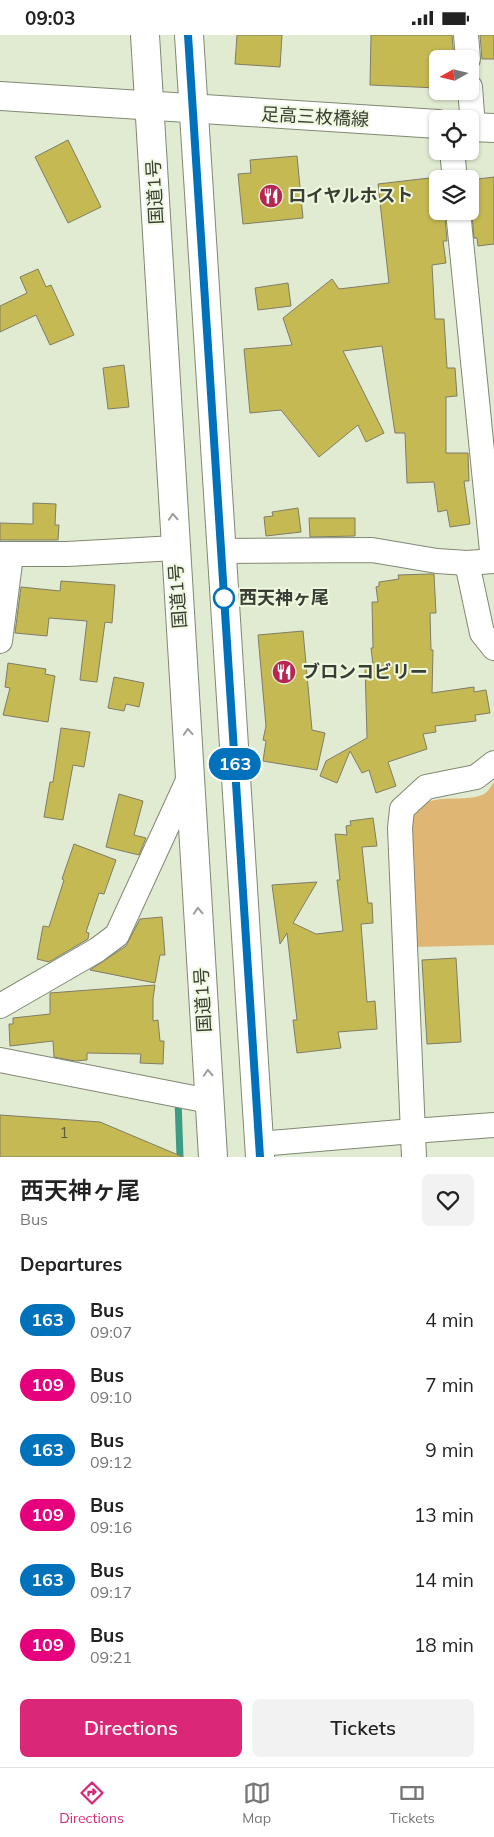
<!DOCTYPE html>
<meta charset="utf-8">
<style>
body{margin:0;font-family:Mulish,"Noto Sans JP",sans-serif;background:#f2f2f2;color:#222;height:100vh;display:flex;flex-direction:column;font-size:19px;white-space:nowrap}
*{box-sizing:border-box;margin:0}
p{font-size:16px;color:#767676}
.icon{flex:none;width:28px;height:28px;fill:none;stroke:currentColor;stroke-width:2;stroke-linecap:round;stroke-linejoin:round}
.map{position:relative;height:1122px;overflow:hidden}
.drawer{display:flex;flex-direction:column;background:#fff;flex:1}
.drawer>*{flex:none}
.badge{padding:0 10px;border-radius:16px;font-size:18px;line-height:32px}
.needle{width:32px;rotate:262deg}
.controls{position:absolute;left:429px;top:15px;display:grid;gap:10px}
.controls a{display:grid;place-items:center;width:50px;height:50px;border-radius:8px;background:#fff;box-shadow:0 1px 4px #0004;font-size:25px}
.map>.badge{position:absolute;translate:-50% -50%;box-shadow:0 0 0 2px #fff}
h2{padding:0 20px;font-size:19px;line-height:45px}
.round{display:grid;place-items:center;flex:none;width:52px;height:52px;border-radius:8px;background:#f2f2f2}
.headline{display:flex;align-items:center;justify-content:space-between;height:85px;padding:0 20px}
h1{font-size:24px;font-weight:600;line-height:38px}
.cta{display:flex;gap:10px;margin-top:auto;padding:10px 20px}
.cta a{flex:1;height:58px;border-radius:8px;background:#db2777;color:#fff;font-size:20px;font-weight:600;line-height:58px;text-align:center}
.cta a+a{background:#f2f2f2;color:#222}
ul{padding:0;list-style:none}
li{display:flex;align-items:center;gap:15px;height:65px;padding:0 20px}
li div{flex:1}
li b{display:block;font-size:19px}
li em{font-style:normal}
li .badge{min-width:55px;font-weight:700;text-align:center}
.status{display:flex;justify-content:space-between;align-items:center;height:35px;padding:0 25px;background:#fff;direction:ltr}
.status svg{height:14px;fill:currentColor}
.dock{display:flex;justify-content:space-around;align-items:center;height:70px;border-top:1px solid #e0e0e0;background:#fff;font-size:14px;color:#767676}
.dock a{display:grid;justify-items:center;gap:2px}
.dock .on{color:#db2777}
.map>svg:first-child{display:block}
.green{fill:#dfb673}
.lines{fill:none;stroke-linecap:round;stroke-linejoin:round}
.stream{stroke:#3d9d84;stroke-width:7}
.building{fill:#c5b953;stroke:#807d66}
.street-casing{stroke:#7f8972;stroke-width:26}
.secondary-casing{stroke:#7f8972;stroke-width:30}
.highway-casing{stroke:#7f8972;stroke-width:30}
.street{stroke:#fff;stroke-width:24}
.secondary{stroke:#fff;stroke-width:28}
.highway{stroke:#fff;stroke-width:28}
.oneway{stroke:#9c9e99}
.line-casing{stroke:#fff;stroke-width:11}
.line{stroke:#0072bc;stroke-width:8}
.stop-dot{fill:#fff;stroke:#0072bc;stroke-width:2.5}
.labels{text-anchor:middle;stroke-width:4;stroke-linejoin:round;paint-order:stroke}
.number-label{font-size:15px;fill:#5c5c3b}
.street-label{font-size:18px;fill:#393d33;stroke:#eef8df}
.poi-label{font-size:18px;font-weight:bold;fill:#393d33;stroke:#eef8df;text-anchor:start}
.stop-label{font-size:18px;font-weight:bold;fill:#393d33;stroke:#eef8df;text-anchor:start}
</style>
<div class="status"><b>09:03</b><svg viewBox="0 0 49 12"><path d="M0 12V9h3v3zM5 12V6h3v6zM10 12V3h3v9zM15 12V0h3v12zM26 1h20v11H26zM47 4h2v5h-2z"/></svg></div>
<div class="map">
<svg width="494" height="1122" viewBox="0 0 494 1122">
<rect width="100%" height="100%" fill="#e1ebd2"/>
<path class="green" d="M494,747V910L414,912L410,798C411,794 410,787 412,783C425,753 461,770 484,759C488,757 491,751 494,747Z"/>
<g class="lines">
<path class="stream" d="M178,1064L180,1122"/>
</g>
<g class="building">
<path d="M237,0H282L280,32L235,29Z"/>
<path d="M371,0H452L454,24H438V53L370,50Z"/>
<path d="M480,0H494V24H482Z"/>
<path d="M68,105L101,172L68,188L35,122Z"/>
<path d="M297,121L303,183L243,189L238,139L251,138L250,125Z"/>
<path d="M438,142V184L445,183L447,206H443L446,228L432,230L435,284H444L447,333H455L457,361L446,362V418H468L469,446H464L470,489L450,492L447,475L438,477L434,447L407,448L405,398H395L382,311L343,316L384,398L366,407L358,390L319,422L281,375L250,378L244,314L292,310L283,283L332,244L339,254L389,248L378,149Z"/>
<path d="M494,142V209L478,211L477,203H474L472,180H474L470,145Z"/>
<path d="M38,234L46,252L51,250L74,300L50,310L36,280L0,297V271L27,258L20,242Z"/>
<path d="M288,248L291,271L258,275L255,253Z"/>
<path d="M124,330L129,372L108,374L103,333Z"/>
<path d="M33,468L56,469L55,490H59L58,505H0V488L33,489Z"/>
<path d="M298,473L301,497L266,501L264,482L273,481L272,477Z"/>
<path d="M309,483H355V501L310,502Z"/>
<path d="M429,539H434L436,578H430L431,615H433L432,658L474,652V657L486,655L490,678L475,680L476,686L435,691L436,697L423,699L427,714L388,727L396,751L376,758L369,735L362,738L350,716L337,748L320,741L326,726L367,703L365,630H373L371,613H373L372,567H378L376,552L379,551V547L399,544L398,540Z"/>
<path d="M61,546L115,550L112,588L105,587L97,647L80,645L87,586L49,583L47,601L15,598L21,552L60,556Z"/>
<path d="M303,596L312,695L325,698L317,735L263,726L266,706L263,705L266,691L258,600Z"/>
<path d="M8,628L46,634L45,639L55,641L48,687L3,680L10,653L5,652Z"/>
<path d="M114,642L144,648L139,672L126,669L124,676L108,673Z"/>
<path d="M61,693L90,697L84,732L73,730L63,785L44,782L50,747H53Z"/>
<path d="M119,759L143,766L134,800L146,803L139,820L106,812Z"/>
<path d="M373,783L377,811L362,812L368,868H372L373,888L361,889L367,967L375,966L377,994L338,997L341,1013L297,1018L293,985H297L287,898L280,909L272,850L317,847L293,888L316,899L343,896L337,845H340L335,799L347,800L346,791L351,790L350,786Z"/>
<path d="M74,809L116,825L104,859L99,858L86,897L89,898L88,904L49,927L37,924L43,891L49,892L64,845L62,844Z"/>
<path d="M162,882L165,920H160L155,948L90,935L126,911L140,884Z"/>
<path d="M456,923L461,1007L427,1009L422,925Z"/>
<path d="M155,950L153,964V986L158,985L160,1006H164L163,1029L140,1028L141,1019L87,1018V1025L75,1026L54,1022L53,1006L10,1011L9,989H13V983L50,979V958Z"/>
<path d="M0,1080L100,1087L183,1122H0Z"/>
</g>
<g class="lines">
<g class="street-casing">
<g id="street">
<path d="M466,0L468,24"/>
<path d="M470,52L473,92"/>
<path d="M452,116L455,144"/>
<path d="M458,176L493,526"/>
<path d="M221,516L372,515L437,526L467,528L494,526"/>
<path d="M0,519H67L175,513"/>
<path d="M467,528L482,598L494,613"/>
<path d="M0,606L11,520"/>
<path d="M0,971L97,915L117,900L191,739"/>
<path d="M0,1025L209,1066"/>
<path d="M259,1109L413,1096L494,1090"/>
<path d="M414,1122L400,793L402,774L426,752L476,742L494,728"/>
</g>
</g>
<g class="secondary-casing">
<g id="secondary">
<path d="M0,61L438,89"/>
<path d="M470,92L494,93"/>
</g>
</g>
<g class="highway-casing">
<g id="highway">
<path d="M145,0L213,1122"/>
<path d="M189,0L260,1122"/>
</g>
</g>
<use href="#street" class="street"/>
<use href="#secondary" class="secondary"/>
<use href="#highway" class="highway"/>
</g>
<defs><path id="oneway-chevron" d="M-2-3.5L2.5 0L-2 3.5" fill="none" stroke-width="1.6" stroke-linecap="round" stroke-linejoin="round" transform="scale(1.25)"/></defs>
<g class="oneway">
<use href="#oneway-chevron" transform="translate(173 482) rotate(-93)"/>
<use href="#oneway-chevron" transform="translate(188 697) rotate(-94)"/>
<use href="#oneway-chevron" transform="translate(198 876) rotate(-93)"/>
<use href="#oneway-chevron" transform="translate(208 1038) rotate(-93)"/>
</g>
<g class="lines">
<g class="line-casing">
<path id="line" d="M188,0L260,1122"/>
</g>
<use href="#line" class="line"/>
</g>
<defs>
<g id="restaurant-disc" transform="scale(1.25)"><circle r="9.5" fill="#b72753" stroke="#eef8df"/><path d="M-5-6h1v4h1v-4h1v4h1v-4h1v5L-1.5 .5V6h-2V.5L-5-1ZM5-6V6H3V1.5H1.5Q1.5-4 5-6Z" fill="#fff"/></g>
</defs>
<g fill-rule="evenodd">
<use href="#restaurant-disc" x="271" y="161"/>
<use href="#restaurant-disc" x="284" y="637"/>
</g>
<circle class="stop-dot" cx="224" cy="563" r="10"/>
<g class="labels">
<g class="number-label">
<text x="64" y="1103">1</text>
</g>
<g class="street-label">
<text transform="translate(315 82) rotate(3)" y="6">足高三枚橋線</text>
<text transform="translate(155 157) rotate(-93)" y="6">国道1号</text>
<text transform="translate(178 561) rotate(-94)" y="6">国道1号</text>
<text transform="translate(203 965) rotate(-93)" y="6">国道1号</text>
</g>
<g class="poi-label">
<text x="288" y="167">ロイヤルホスト</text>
<text x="302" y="643">ブロンコビリー</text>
</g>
<g class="stop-label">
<text x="239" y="569">西天神ヶ尾</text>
</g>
</g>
</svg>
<div class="controls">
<a><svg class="needle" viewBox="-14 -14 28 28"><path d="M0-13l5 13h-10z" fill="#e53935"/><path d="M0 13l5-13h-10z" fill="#767676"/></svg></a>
<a><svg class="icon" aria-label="locate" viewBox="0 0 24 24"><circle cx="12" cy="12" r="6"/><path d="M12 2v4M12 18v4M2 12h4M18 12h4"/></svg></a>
<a><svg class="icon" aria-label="layers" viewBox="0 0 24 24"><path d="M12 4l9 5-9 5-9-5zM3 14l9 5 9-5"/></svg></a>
</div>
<b class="badge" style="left:235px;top:729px;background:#0072bc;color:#fff">163</b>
</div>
<section class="drawer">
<div class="headline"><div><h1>西天神ヶ尾</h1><p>Bus</p></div><a class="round"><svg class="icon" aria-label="heart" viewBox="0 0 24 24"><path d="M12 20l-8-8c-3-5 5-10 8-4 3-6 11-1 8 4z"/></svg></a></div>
<h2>Departures</h2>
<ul>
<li><span class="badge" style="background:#0072bc;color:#fff">163</span><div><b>Bus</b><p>09:07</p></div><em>4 min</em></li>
<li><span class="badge" style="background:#e6007e;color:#fff">109</span><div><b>Bus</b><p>09:10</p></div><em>7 min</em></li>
<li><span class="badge" style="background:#0072bc;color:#fff">163</span><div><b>Bus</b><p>09:12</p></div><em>9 min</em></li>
<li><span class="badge" style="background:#e6007e;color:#fff">109</span><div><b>Bus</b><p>09:16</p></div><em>13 min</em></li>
<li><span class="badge" style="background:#0072bc;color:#fff">163</span><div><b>Bus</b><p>09:17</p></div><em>14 min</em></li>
<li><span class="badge" style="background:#e6007e;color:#fff">109</span><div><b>Bus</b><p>09:21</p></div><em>18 min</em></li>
</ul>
<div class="cta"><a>Directions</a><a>Tickets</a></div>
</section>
<nav class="dock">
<a class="on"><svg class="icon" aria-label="directions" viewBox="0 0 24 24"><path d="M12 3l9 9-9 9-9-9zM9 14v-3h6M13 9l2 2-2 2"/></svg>Directions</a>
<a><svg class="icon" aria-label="map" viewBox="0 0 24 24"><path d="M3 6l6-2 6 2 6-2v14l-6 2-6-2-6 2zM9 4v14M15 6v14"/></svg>Map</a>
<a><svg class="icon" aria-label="tickets" viewBox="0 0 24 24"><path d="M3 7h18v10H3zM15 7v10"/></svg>Tickets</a>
</nav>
